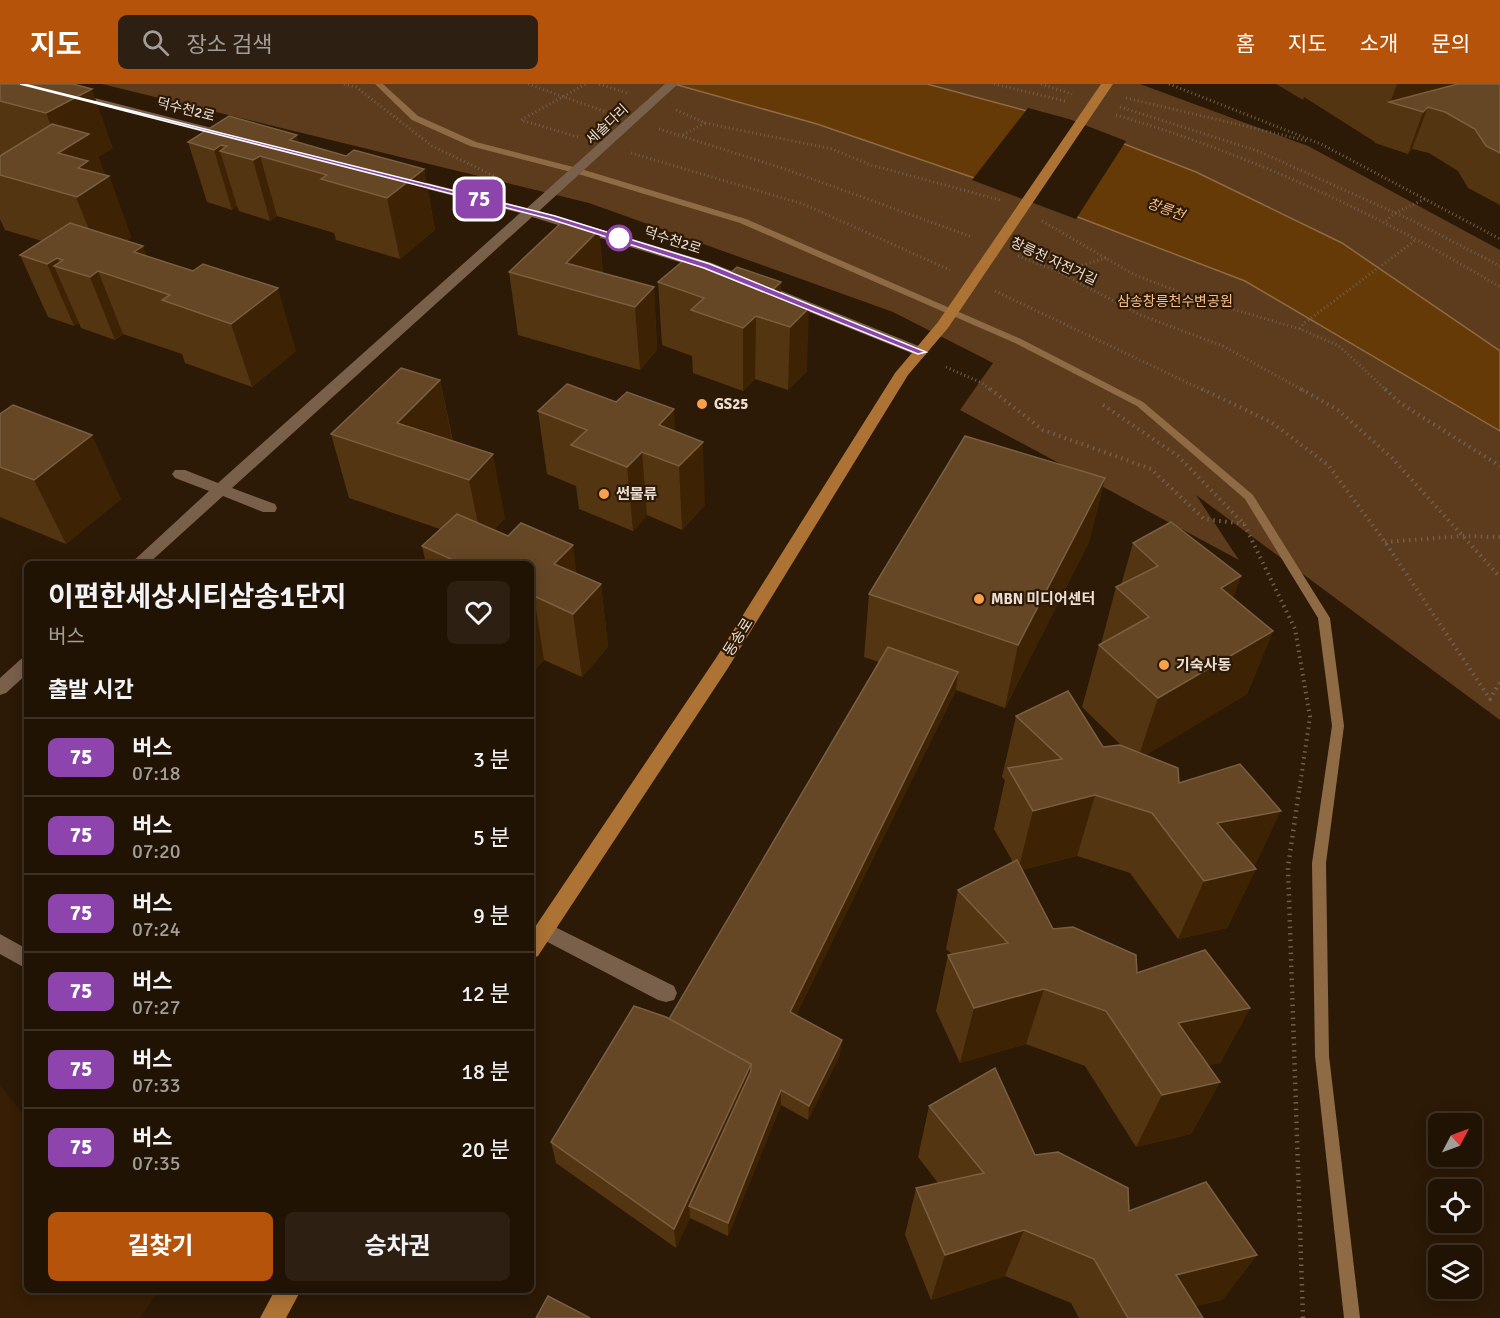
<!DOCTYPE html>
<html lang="ko">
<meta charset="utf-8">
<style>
body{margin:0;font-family:Signika,"Noto Sans KR",sans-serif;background:#2d2013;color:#f1f3f6;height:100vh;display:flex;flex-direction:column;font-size:22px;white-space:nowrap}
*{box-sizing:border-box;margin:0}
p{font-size:20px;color:#a29e9a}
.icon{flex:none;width:33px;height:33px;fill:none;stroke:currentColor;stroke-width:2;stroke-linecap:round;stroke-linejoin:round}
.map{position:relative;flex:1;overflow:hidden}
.side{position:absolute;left:24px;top:477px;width:510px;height:732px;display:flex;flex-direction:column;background:#211304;border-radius:9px;box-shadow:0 3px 15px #0003,0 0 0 2px #3e3226}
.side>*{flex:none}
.badge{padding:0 12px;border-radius:9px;font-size:21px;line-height:39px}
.needle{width:39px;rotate:49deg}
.controls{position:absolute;left:1428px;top:1029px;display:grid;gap:12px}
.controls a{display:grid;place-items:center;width:54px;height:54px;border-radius:9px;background:#211304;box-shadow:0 3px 15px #0003,0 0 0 2px #3e3226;font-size:30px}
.map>.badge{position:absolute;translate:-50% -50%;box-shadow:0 0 0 3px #fff}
h2{padding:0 24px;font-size:22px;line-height:54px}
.round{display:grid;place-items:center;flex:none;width:63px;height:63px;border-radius:9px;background:#2d2013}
.summary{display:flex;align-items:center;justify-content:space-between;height:102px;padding:0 24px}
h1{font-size:28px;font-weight:700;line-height:45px}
.primary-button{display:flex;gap:12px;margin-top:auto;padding:12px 24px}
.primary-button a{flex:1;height:69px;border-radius:9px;background:#b45309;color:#fff;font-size:24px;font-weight:700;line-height:69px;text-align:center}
.primary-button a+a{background:#2d2013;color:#f1f3f6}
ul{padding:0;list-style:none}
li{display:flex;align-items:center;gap:18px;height:78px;padding:0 24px;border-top:2px solid #3e3226}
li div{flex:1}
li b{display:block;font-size:22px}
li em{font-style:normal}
li .badge{min-width:66px;font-weight:700;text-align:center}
header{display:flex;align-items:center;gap:36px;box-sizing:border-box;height:84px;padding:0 30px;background:#b45309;color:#fff}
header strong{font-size:28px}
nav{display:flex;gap:33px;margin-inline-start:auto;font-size:21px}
.search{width:420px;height:54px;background:#2d2013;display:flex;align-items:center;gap:15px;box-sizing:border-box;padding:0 21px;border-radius:9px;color:#a29e9a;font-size:22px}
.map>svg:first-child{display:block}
.built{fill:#371e04}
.green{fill:#5d3c1d}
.water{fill:#663a07;stroke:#8e6b44;stroke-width:1.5}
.pier{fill:#2c1906}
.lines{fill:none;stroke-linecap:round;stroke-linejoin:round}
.stream{fill:#8e6b44;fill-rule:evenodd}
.path-far2{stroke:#705f4e;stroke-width:3;stroke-dasharray:1 3;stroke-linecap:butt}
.path-far1{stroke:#705f4e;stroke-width:4;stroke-dasharray:1.5 4.5;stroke-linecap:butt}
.path{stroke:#705f4e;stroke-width:4.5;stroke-dasharray:1.5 5;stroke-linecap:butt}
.minor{fill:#78604b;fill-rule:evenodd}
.major{fill:#ad7335;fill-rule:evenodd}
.wall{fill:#543511}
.shaded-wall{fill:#3d2204}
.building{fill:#654726;stroke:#7a5f41;stroke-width:1.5}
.line{fill:#8e44ad;stroke:#fff;stroke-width:1.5}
.stop-dot{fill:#fff;stroke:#8e44ad;stroke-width:3}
.poi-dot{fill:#f8a14a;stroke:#2c1906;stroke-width:2}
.labels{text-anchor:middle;stroke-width:4.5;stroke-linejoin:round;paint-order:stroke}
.far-street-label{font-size:14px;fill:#ecded2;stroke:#2c1906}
.far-water-label{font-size:14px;font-style:italic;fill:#f5bd8a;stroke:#2c1906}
.far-park-label{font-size:14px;fill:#f8bf8d;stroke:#2c1906}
.poi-label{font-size:15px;font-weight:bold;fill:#ecded2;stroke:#2c1906;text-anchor:start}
.street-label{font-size:15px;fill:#ecded2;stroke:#2c1906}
</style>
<header>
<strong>지도</strong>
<div class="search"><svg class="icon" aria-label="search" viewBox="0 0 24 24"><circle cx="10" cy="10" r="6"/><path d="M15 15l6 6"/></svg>장소 검색</div>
<nav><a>홈</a><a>지도</a><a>소개</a><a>문의</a></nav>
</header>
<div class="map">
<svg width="1500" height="1234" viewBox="0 0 1500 1234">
<rect width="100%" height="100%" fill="#2c1906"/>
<path class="built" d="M0,1001L27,1035V1206H159L140,1234H0Z"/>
<path class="green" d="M102,0H1140L1308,62L1500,166V636L1196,411L1239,476L960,326L993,279L893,228L589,119Z"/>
<path class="water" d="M674,0H927L1068,38L1196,88L1342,159L1500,267V347L1245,197L989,99L817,40Z"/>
<path class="pier" d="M1028,24L1069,35L1126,57L1076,135L972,96Z"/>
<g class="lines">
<path class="stream" d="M375,0H383L418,32L476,58L581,85L746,135L1021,255L1143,318L1253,411L1330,534L1344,642L1326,779L1329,972L1360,1234H1344L1315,972L1312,779L1332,642L1318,534L1245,415L1137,322L1015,259L740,139L575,89L470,62L412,36Z"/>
<g class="path-far2">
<path d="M344,0L356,3L432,62L498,94"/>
<path d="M528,0L606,28"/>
<path d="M599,0L627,9"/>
<path d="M994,0L1065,17"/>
<path d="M1041,0L1072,10"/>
<path d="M1169,0L1321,60L1500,155"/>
<path d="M1126,14L1308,57"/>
<path d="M1120,23L1258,67L1413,137L1500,182"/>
<path d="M676,26L705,39L832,65L871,81L1000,116"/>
<path d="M1116,31C1252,71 1378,130 1500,203"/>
<path d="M659,45L785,85L972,153"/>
<path d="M683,51L705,39"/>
<path d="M578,53L521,36L586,0"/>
<path d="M631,69L803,120L950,186"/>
<path d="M1042,137L1133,190L1192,213L1300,245L1339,262L1387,307"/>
<path d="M1386,137L1395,129L1425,115"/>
<path d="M1018,172L1059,188L1138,230L1223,262L1304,307"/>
<path d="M1059,188L1106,174"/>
<path d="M995,207L1205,307"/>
<path d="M1300,245L1303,240L1417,155"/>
<path d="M946,283L982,299L992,307"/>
</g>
<g class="path-far1">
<path d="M990,305L1043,346L1151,385L1204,435L1244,440"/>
<path d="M1202,305L1271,338L1328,381L1385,458L1490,615L1500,598"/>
<path d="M1301,305L1338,326L1392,374L1500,493"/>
<path d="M1385,305L1400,319L1500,382"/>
<path d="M1103,321L1178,372L1244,440L1295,545L1310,633L1299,708"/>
<path d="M1385,458L1463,452L1500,453"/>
</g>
<path class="path" d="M1299,707L1288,783L1303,1234"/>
<g class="minor">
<path d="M665,0H678L539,127L712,179L926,265V271H916L702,185L532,133L232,404L275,420L277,424L275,428H263L223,412L148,480H130L209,407L175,394L172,390L175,386H185L218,399L520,129L400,98V92L527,124Z"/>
<path d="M75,9L235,50L237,52L231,55L71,14V10Z"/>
<path d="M27,574V590L6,609L0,611V594L21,575Z"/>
<path d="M545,838L674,902L677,909L674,916L666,918L658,916L538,853L535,847L538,841Z"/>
<path d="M0,850L27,865V885L0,870Z"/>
</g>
<g class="major">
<path d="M1101,0H1113L948,244L908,291L728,584L538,872L531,875V849L716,574L895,289L938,238Z"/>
<path d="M275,1206H301L286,1234H260Z"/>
</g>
</g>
<g class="wall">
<path d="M0,0L113,64L98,73L105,91L109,92L131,153L126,157L146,172L296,267L252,303L185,279L182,270L123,250L115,256L81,244L79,239L74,242L48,233L20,171L42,157L5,146L0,135V72L2,70H0Z"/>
<path d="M1276,0H1500V121L1468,104L1458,87L1429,69L1412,65L1408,70L1375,59V58L1304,13L1303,16Z"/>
<path d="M188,58H299L346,72L424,85L435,146L400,175L336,156L334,149L277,132L270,137L239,127L237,122L232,126L207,118Z"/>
<path d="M599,146L603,190L654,203L657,266L640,286L518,251L509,188Z"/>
<path d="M727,192L781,198V214L807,287L788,306L755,295L743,307L693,289L692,272L662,261L658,198Z"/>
<path d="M440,296L453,357L505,434L494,446L576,489L601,500L608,563L582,593L544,576L531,590V480H426L422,462L440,445L349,414L331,350Z"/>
<path d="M538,327L675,347L705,421L682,446L647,431L633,447L579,425L576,402L547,390Z"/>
<path d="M0,330L121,415L66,460L0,433Z"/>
<path d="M1105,394L1089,458L1005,624L956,606L796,931L840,971L808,1036L781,1021L728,1152L690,1134L676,1164L556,1079L551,1058L669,935L879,578L864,573L869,510Z"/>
<path d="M1133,459L1241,492L1233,514L1273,547L1247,610L1146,671L1179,699L1256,785L1227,844L1178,855L1130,789L1077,772L1022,786L1053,845L1137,889L1250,924L1220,979L1208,981L1220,998L1191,1050L1136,1063L1085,982L1026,960L960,979L936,927L948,871L952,870L946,865L958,806L1013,778L994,745L1005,696L1002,693L1016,632L1103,663L1122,662L1082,623L1099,561L1101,560L1116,503L1121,501Z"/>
<path d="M929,1022L1035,1071L1129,1127L1257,1171L1222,1216L1196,1222L1203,1234H1079L1071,1219L1005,1192L931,1216L905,1151L916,1104L938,1099L918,1073Z"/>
</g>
<g class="shaded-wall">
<path d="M1397,0H1472L1445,28L1428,23L1412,65L1408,70L1423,28L1390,19Z"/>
<path d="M92,5L113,64L98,73L106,94L109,92L131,153L101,175L58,69L61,67L46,29Z"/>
<path d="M297,51L306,84L290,56Z"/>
<path d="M221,61L223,68L220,67L237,122L232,126L214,66Z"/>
<path d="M260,72L277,132L270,137L253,76Z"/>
<path d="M424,85L435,146L400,175L387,114Z"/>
<path d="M599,146L605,208L566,179Z"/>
<path d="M143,162L159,207L134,168Z"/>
<path d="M57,174L61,184L54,182L79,239L74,242L47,180Z"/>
<path d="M98,187L123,250L115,256L90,193Z"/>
<path d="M781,198V240L768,210Z"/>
<path d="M654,203L657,266L640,286L635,223Z"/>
<path d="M278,204L296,267L252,303L231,240Z"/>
<path d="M809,224L807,287L788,306L790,243Z"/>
<path d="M756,232L755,295L743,307V244Z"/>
<path d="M440,296L453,360L397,339Z"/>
<path d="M674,325L677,381L659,341Z"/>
<path d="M92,351L121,415L66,460L34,396Z"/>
<path d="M703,358L705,421L682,446L679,382Z"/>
<path d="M642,368L647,431L633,447L627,383Z"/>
<path d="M493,370L505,434L482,459L469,396Z"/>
<path d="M1105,394L1089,458L1005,624L1018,561Z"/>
<path d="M573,461L581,522L601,500L608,563L582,593L573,530L554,480Z"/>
<path d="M1241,492L1218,555L1221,504Z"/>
<path d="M534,512L544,576L531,590V515Z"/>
<path d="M1273,547L1247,610L1137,677L1158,614Z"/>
<path d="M958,588L956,606L790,944V928Z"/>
<path d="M1095,711L1077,772L1018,787L1033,727Z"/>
<path d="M1281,727L1253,786L1256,785L1227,844L1178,855L1204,797L1217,739Z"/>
<path d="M1044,905L1026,960L960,979L974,924Z"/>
<path d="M1250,924L1220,979L1152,993L1178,939Z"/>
<path d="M842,956L840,971L808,1036L809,1022Z"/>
<path d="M751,980V1002L689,1122L690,1134L676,1164L674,1145Z"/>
<path d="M1220,998L1191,1050L1136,1063L1162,1011Z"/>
<path d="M781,1006V1021L728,1152V1139Z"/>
<path d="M1024,1146L1005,1192L931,1216L945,1171Z"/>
<path d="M1257,1171L1222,1216L1149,1234L1176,1191Z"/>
</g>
<g class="building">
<path d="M0,0H73L92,5L46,29L0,17Z"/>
<path d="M1458,0H1500V69L1486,62L1475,45L1445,28L1428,23L1423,28L1389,18Z"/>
<path d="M229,32L297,51L290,56L346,72L354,66L424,85L387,114L321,95L327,91L260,72L253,76L220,67L227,62L221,61L214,66L188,58Z"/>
<path d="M52,40L89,50L58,69L88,77L78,84L109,92L77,113L0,91V72Z"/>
<path d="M563,137L599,146L566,179L654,203L635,223L509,188Z"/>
<path d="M70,139L143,162L134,168L193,187L203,180L278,204L231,240L162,216L170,211L98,187L90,193L54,182L63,176L57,174L47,180L20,171Z"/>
<path d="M683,177L727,192L737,183L781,198L768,210L809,224L790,243L756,232L743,244L691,226L704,214L658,198Z"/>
<path d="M401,284L440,296L397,339L493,370L469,396L331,350Z"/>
<path d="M567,300L616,318L627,308L674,325L659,341L703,358L679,382L642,368L627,383L571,361L587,346L538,327Z"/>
<path d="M13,321L92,351L34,396L0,383V330Z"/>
<path d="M965,352L1105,394L1018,561L869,510Z"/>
<path d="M457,430L508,452L521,439L573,461L554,480L601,500L573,530L534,512L531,515V480H462L422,462Z"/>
<path d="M1171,438L1241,492L1221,504L1273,547L1158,614L1099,561L1149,533L1116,503L1158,482L1133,459Z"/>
<path d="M888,563L958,588L790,928L842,956L809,1022L781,1006L728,1139L689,1122L751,987V980L669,935Z"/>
<path d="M1068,607L1103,663L1120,661L1178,684L1179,699L1240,680L1281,727L1217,739L1256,785L1204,797L1152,729L1095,711L1033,727L1008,684L1062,675L1016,632Z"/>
<path d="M1017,776L1053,845L1073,843L1136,871L1137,889L1205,866L1250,924L1178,939L1220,998L1162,1011L1106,927L1044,905L974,924L948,871L1008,859L958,806Z"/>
<path d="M634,922L666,933L751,980L674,1145L551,1058Z"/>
<path d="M995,984L1035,1071L1058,1068L1128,1104L1129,1127L1206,1098L1257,1171L1176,1191L1203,1234H1128L1094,1175L1024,1146L945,1171L916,1104L984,1089L929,1022Z"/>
<path d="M548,1212L590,1234H536Z"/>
</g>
<path class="line" d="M20,0H24L555,132L710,180L926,268L918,270L704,184L550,135Z"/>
<circle class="stop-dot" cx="619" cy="154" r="12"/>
<g class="poi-dot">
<circle cx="702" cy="320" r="6"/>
<circle cx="604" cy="410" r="6"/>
<circle cx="979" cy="515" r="6"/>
<circle cx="1164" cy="581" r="6"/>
</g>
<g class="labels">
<g class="far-street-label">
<text transform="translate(186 25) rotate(14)" y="5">덕수천2로</text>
<text transform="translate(607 40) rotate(-43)" y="5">세솔다리</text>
<text transform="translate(673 156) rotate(18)" y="5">덕수천2로</text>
<text transform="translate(1054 177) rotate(25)" y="5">창릉천 자전거길</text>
</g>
<g class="far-water-label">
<text transform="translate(1166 125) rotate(20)" y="5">창릉천</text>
</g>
<g class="far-park-label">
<text x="1175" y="222">삼송창릉천수변공원</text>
</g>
<g class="poi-label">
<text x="714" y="325">GS25</text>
<text x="616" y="415">썬물류</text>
<text x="991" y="520">MBN 미디어센터</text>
<text x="1176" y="586">기숙사동</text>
</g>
<g class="street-label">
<text transform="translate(738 553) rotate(-58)" y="5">동송로</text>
</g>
</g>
</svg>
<div class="controls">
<a><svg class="needle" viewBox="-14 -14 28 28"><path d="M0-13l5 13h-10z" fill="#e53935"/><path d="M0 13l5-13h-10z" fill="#a29e9a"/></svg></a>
<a><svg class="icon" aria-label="locate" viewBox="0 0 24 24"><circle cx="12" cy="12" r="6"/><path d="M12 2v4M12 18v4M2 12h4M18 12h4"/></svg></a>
<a><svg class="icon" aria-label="layers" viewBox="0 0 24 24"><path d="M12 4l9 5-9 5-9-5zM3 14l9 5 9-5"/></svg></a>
</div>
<b class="badge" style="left:479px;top:115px;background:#8e44ad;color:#fff">75</b>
<section class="side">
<div class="summary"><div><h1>이편한세상시티삼송1단지</h1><p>버스</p></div><a class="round"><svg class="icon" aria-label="heart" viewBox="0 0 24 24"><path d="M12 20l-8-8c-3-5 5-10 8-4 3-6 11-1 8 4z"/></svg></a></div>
<h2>출발 시간</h2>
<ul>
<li><span class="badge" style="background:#8e44ad;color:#fff">75</span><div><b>버스</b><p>07:18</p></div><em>3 분</em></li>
<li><span class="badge" style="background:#8e44ad;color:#fff">75</span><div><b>버스</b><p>07:20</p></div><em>5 분</em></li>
<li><span class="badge" style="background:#8e44ad;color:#fff">75</span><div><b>버스</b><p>07:24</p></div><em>9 분</em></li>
<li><span class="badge" style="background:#8e44ad;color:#fff">75</span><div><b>버스</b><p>07:27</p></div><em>12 분</em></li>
<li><span class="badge" style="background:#8e44ad;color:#fff">75</span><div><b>버스</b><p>07:33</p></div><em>18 분</em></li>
<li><span class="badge" style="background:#8e44ad;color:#fff">75</span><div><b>버스</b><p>07:35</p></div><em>20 분</em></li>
</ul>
<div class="primary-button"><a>길찾기</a><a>승차권</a></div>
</section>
</div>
